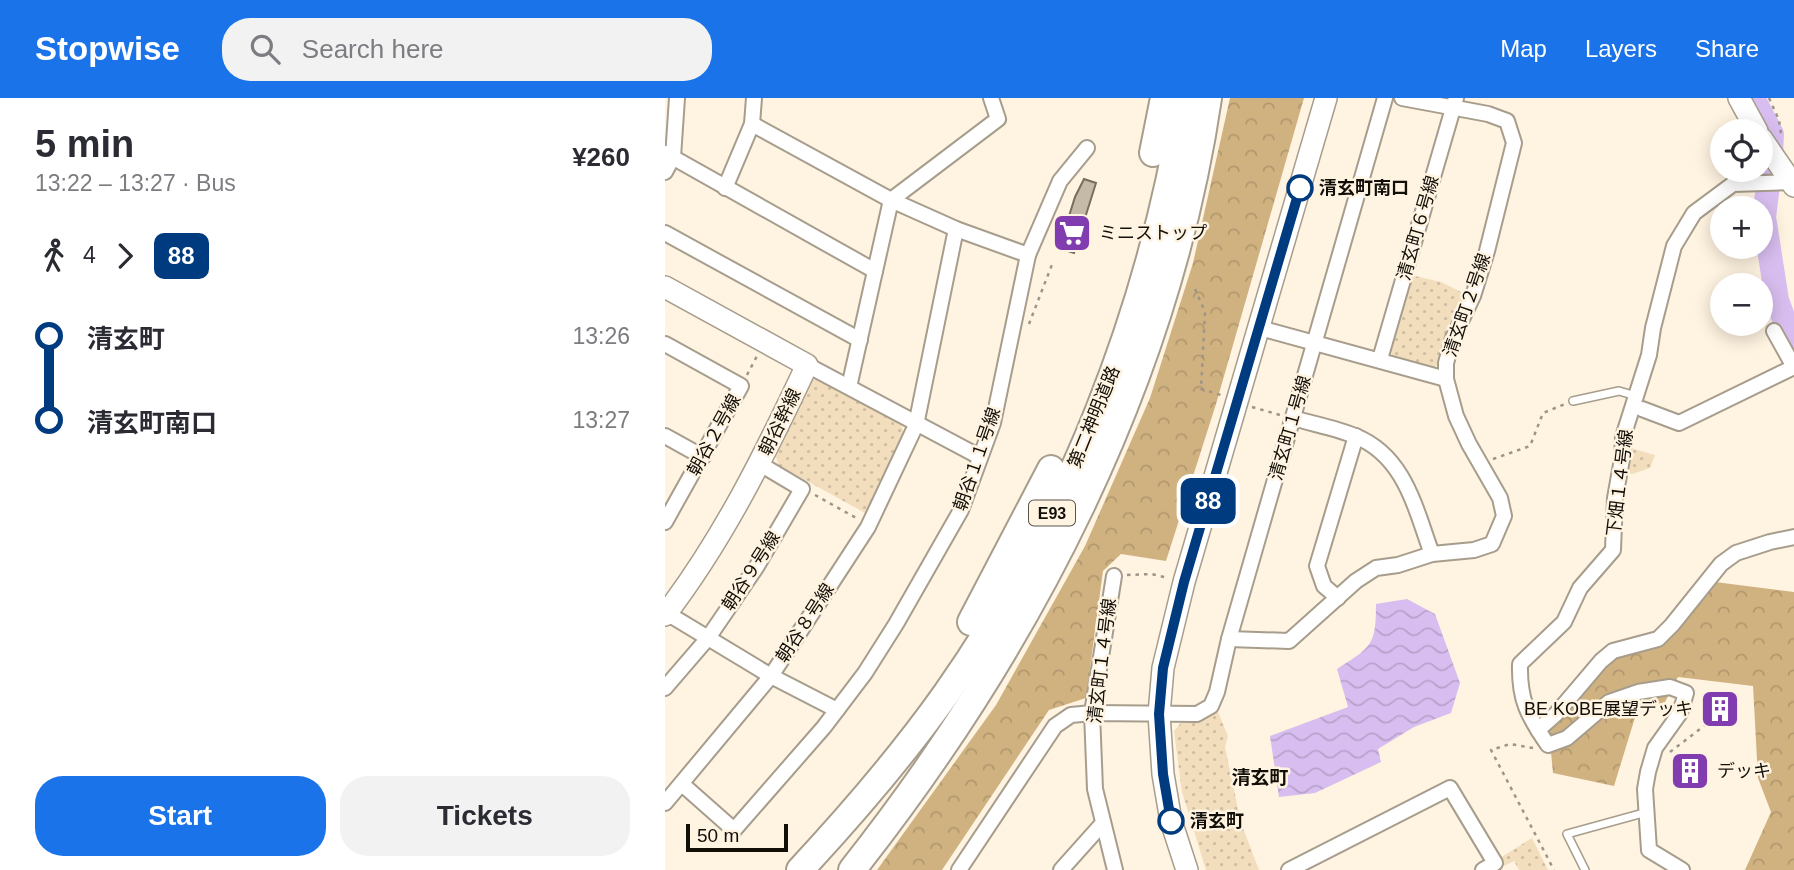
<!DOCTYPE html>
<meta charset="utf-8">
<style>
body{margin:0;font-family:Arial,"Noto Sans JP",sans-serif;background:#f2f2f3;color:#2b2b33;height:100vh;display:flex;flex-direction:column;font-size:26px;white-space:nowrap}
*{box-sizing:border-box;margin:0}
p{font-size:23px;color:#7c7c81}
.icon{flex:none;width:38px;height:38px;fill:none;stroke:currentColor;stroke-width:2;stroke-linecap:round;stroke-linejoin:round}
.map{position:relative;flex:1;overflow:hidden}
.side{display:flex;flex-direction:column;background:#fff;width:665px}
.side>*{flex:none}
.badge{padding:0 14px;border-radius:10px;font-size:24px;line-height:46px}
.controls{position:absolute;left:1045px;top:21px;display:grid;gap:14px}
.controls a{display:grid;place-items:center;width:63px;height:63px;border-radius:50%;background:#fff;box-shadow:0 4px 18px #0003;font-size:35px}
.scale{position:absolute;left:21px;bottom:18px;width:102px;box-sizing:border-box;padding-left:7px;border:4px solid #120f09;border-top:0;font-size:19px;line-height:24px;white-space:nowrap;color:#120f09;-webkit-text-stroke:5px #fff3e1;paint-order:stroke}
.map>.badge{position:absolute;translate:-50% -50%;box-shadow:0 0 0 4px #fff}
.legs{display:flex;align-items:center;gap:10px;height:77px;padding:0 35px;font-size:23px}
.legs p{margin-inline-start:auto}
.summary{display:flex;align-items:center;justify-content:space-between;height:119px;padding:0 35px}
h1{font-size:38px;font-weight:700;line-height:52px}
.button{display:flex;gap:14px;margin-top:auto;padding:14px 35px}
.button a{flex:1;height:80px;border-radius:28px;background:#1a73e8;color:#fff;font-size:28px;font-weight:700;line-height:80px;text-align:center}
.button a+a{background:#f2f2f3;color:#2b2b33}
ul{padding:0 35px;list-style:none}
li{display:flex;align-items:center;gap:24px;height:84px;font-size:26px}
li i{display:grid;place-items:center;width:10px;height:100%;margin:0 9px;background:currentColor}
li i::after{content:'';width:18px;height:18px;margin:-9px;border:5px solid;border-radius:50%;background:#fff}
li p{margin-inline-start:auto}
li:first-child i{background:linear-gradient(#0000 50%,currentColor 0)}
li:last-child i{background:linear-gradient(currentColor 50%,#0000 0)}
header{display:flex;align-items:center;gap:42px;box-sizing:border-box;height:98px;padding:0 35px;background:#1a73e8;color:#fff}
header strong{font-size:33px}
nav{display:flex;gap:38px;margin-inline-start:auto;font-size:24px}
.search{width:490px;height:63px;background:#f2f2f3;display:flex;align-items:center;gap:18px;box-sizing:border-box;padding:0 24px;border-radius:28px;color:#7c7c81;font-size:26px}
main{display:flex;flex:1;min-height:0}
.map>svg:first-child{display:block}
.green{fill:url(#green-dots)}
.forest{fill:url(#forest-crowns)}
.water{fill:url(#water-waves)}
.lines{fill:none;stroke-linecap:round;stroke-linejoin:round}
.river{stroke:#d8bef0;stroke-width:24}
.building{fill:#c5baa8;stroke:#786e5e;stroke-width:2}
.lane-casing{stroke:#a79d8c;stroke-width:10}
.street-casing{stroke:#a79d8c;stroke-width:18}
.secondary-casing{stroke:#a79d8c;stroke-width:24}
.highway-casing{stroke:#a79d8c;stroke-width:30}
.path{stroke:#9e9588;stroke-width:2.5;stroke-dasharray:3.5 5;stroke-linecap:butt}
.lane{stroke:#fff;stroke-width:7}
.street{stroke:#fff;stroke-width:14}
.secondary{stroke:#fff;stroke-width:21}
.highway{stroke:#fff;stroke-width:26}
.line-1-casing{stroke:#fff;stroke-width:16}
.line-1{stroke:#003b80;stroke-width:10}
.stop-1-dot{fill:#fff;stroke:#003b80;stroke-width:3.5}
.labels{text-anchor:middle;stroke-width:5;stroke-linejoin:round;paint-order:stroke}
.shield{fill:#fff3e1;stroke:#59534a;stroke-width:2}
.shield-label{font-size:16px;font-weight:bold;fill:#120f09}
.stop-label{font-size:18px;font-weight:bold;fill:#120f09;stroke:#fff3e1;text-anchor:start}
.street-label{font-size:18px;fill:#120f09;stroke:#fff3e1}
.poi-label{font-size:18px;fill:#120f09;stroke:#fff3e1;text-anchor:start}
.neighbourhood-label{font-size:19px;font-weight:bold;fill:#120f09;stroke:#fff3e1}
</style>
<header>
<strong>Stopwise</strong>
<div class="search"><svg class="icon" aria-label="search" viewBox="0 0 24 24"><circle cx="10" cy="10" r="6"/><path d="M15 15l6 6"/></svg>Search here</div>
<nav><a>Map</a><a>Layers</a><a>Share</a></nav>
</header>
<main>
<section class="side">
<div class="summary"><div><h1>5 min</h1><p>13:22 – 13:27 · Bus</p></div><b>¥260</b></div>
<div class="legs"><svg class="icon" aria-label="walk" viewBox="0 0 24 24"><circle cx="13" cy="4" r="2"/><path d="M13 8l-2 6 4 7M11 14l-3 7M7 12l3-4h3l4 4"/></svg>4<svg class="icon" aria-label="forward" viewBox="0 0 24 24"><path d="M9 5l7 7-7 7"/></svg><b class="badge" style="background:#003b80;color:#fff">88</b></div>
<ul>
<li><i style="color:#003b80"></i><b>清玄町</b><p>13:26</p></li>
<li><i style="color:#003b80"></i><b>清玄町南口</b><p>13:27</p></li>
</ul>
<div class="button"><a>Start</a><a>Tickets</a></div>
</section>
<div class="map">
<svg width="1129" height="772" viewBox="0 0 1129 772">
<defs>
<pattern id="green-dots" width="8" height="8" patternUnits="userSpaceOnUse" patternTransform="scale(1.75)"><rect width="8" height="8" fill="#f2debd"/><path d="M2 2h.1M6 6h.1" fill="none" stroke="#cebda1" stroke-width="1.8" stroke-linecap="round"/></pattern>
<pattern id="forest-crowns" width="20" height="18" patternUnits="userSpaceOnUse" patternTransform="scale(1.75)"><rect width="20" height="18" fill="#d0b281"/><path d="M2 6a3 3 0 1 1 6 0M12 15a3 3 0 1 1 6 0" fill="none" stroke="#b2986e"/></pattern>
<pattern id="water-waves" width="16" height="10" patternUnits="userSpaceOnUse" patternTransform="scale(1.75)"><rect width="16" height="10" fill="#d8bef0"/><path d="M0 5q4-4 8 0t8 0" fill="none" stroke="#b8a2cc"/></pattern>
</defs>
<rect width="100%" height="100%" fill="#fff3e1"/>
<g class="green">
<path d="M746,177L776,184L800,196L782,230L773,266L768,270L729,260L724,251Z"/>
<path d="M155,281L236,327L239,335L202,416L113,367L111,358L146,282Z"/>
<path d="M962,349L990,357L985,370L967,376L955,373Z"/>
<path d="M553,614L563,638L560,649L576,725L594,772H541L517,694L509,633L516,625L534,623Z"/>
<path d="M867,740L883,772H854L849,763L839,768L835,760Z"/>
</g>
<g class="forest">
<path d="M565,0H639L551,306L501,463L456,456L438,473L421,600L384,612L277,772H212L331,607L420,448L485,300L528,165Z"/>
<path d="M1050,484L1129,494V772H1080L1106,714L1093,680L1088,588L1013,579L1000,604L972,613L949,688L888,675L885,644L877,633L949,559L993,546Z"/>
</g>
<path class="water" d="M742,501L770,516L795,585L786,615L749,629L713,651L716,664L650,695L614,699L605,638L683,609L672,571C706,549 711,548 711,506Z"/>
<g class="lines">
<path class="river" d="M1088,0L1107,36L1105,72L1099,119L1112,202L1124,235L1129,243"/>
</g>
<path class="building" d="M419,81L431,85L409,155L394,150L410,99Z"/>
<g class="lines">
<g class="lane-casing">
<g id="lane">
<path d="M908,303L954,293L971,298"/>
<path d="M920,772L902,736L982,714"/>
</g>
</g>
<g class="street-casing">
<g id="street">
<path d="M0,55L210,173"/>
<path d="M0,74L8,59L12,0"/>
<path d="M60,90L87,26L89,0"/>
<path d="M0,135L195,242"/>
<path d="M363,157L395,83L422,50"/>
<path d="M595,230L781,281"/>
<path d="M1109,233L1129,269"/>
<path d="M0,246L76,288L0,424"/>
<path d="M715,261L791,0"/>
<path d="M142,267L315,359"/>
<path d="M184,289L226,102L333,21L326,0"/>
<path d="M977,311L1014,325L1129,269"/>
<path d="M628,320C648,326 671,330 690,338C740,358 750,410 767,456"/>
<path d="M0,338L38,359"/>
<path d="M449,478L427,615L430,691L450,772"/>
<path d="M673,500L659,488L652,468L691,338"/>
<path d="M0,514L106,578L172,612"/>
<path d="M564,541L624,543L691,483L711,470L733,467L767,456L809,452L827,446L839,418L835,400L804,346L791,318L781,281V265L788,240L808,198L822,153L849,45L842,23L823,16L737,0"/>
<path d="M0,590L43,540L92,468L137,391L95,366"/>
<path d="M873,632L891,616L936,563L948,553L993,541L1007,527L1056,466L1071,455L1105,444L1129,439"/>
<path d="M17,686L69,732L159,629L200,575L231,526L296,412L328,325L363,157L291,131L226,102L87,26"/>
<path d="M0,705L106,578L203,429L251,327L291,131"/>
<path d="M294,772L390,628L406,617L427,615L532,616L546,608L552,594L564,541L720,0"/>
<path d="M396,772L438,725"/>
<path d="M624,772L785,690L830,765L818,772"/>
<path d="M1017,772L984,752L980,691L983,674L990,650L1015,615L1021,595L1005,589L973,594L944,604L902,640L883,647C863,618 854,602 855,566L899,524L915,490L948,452L950,400L957,361L958,339L984,257L988,230L1009,148L1029,115L1068,86L1126,84L1129,79"/>
</g>
</g>
<g class="secondary-casing">
<g id="secondary">
<path d="M1074,0L1092,33"/>
<path d="M1096,40L1129,88"/>
<path d="M0,189L142,267C101,354 59,440 0,517"/>
<path d="M522,772L506,723L498,676L494,616L498,570L519,484L661,0"/>
</g>
</g>
<g class="highway-casing">
<g id="highway">
<path d="M488,55L499,0"/>
<path d="M306,524L386,371"/>
<path d="M135,772C187,716 237,658 281,596C405,420 486,212 520,0"/>
<path d="M187,772C364,548 501,285 543,0"/>
</g>
</g>
<g class="path">
<path d="M1104,0L1114,22L1116,36"/>
<path d="M530,191L540,214L536,291L556,297"/>
<path d="M364,226L388,164"/>
<path d="M82,277L92,258"/>
<path d="M587,309L615,317"/>
<path d="M828,361L865,348L878,315L900,306"/>
<path d="M150,397L193,421"/>
<path d="M462,477L486,476L504,480"/>
<path d="M868,650L845,646L826,652L889,772"/>
<path d="M1005,654L1039,628"/>
</g>
<use href="#lane" class="lane"/>
<use href="#street" class="street"/>
<use href="#secondary" class="secondary"/>
<use href="#highway" class="highway"/>
</g>
<g class="lines">
<g class="line-1-casing">
<path id="line-1" d="M506,723L498,676L494,616L498,570L519,484L635,90"/>
</g>
<use href="#line-1" class="line-1"/>
</g>
<defs>
<g id="supermarket-square" transform="scale(2.0125)"><rect x="-9" y="-9" width="18" height="18" rx="4" fill="#813cb0" stroke="#fff3e1"/><path d="M-6-5.5h2.5l.6 2H6L4.5 2H-2.5L-4.4-4H-6ZM-1.5 3.2a1.3 1.3 0 1 0 .1 0ZM3 3.2a1.3 1.3 0 1 0 .1 0Z" fill="#fff"/></g>
<g id="building-square" transform="scale(2.0125)"><rect x="-9" y="-9" width="18" height="18" rx="4" fill="#813cb0" stroke="#fff3e1"/><path d="M-4-6H4V6H1V3H-1V6H-4ZM-2.5-4.3h1.7v1.8h-1.7ZM.8-4.3h1.7v1.8H.8ZM-2.5-1h1.7V.8h-1.7ZM.8-1h1.7V.8H.8Z" fill="#fff"/></g>
</defs>
<g fill-rule="evenodd">
<use href="#supermarket-square" x="407" y="135"/>
<use href="#building-square" x="1055" y="611"/>
<use href="#building-square" x="1025" y="673"/>
</g>
<g class="stop-1-dot">
<circle cx="635" cy="90" r="12"/>
<circle cx="506" cy="723" r="12"/>
</g>
<g class="labels">
<rect class="shield" x="364" y="402.5" width="46" height="25" rx="5"/>
<g class="shield-label">
<text x="387" y="421">E93</text>
</g>
<g class="stop-label">
<text x="654" y="96">清玄町南口</text>
<text x="525" y="729">清玄町</text>
</g>
<g class="street-label">
<text transform="translate(753 130) rotate(-74)" y="6">清玄町６号線</text>
<text transform="translate(802 207) rotate(-71)" y="6">清玄町２号線</text>
<text transform="translate(429 319) rotate(-68)" y="6">第二神明道路</text>
<text transform="translate(115 324) rotate(-64)" y="6">朝谷幹線</text>
<text transform="translate(625 330) rotate(-74)" y="6">清玄町１号線</text>
<text transform="translate(49 337) rotate(-61)" y="6">朝谷２号線</text>
<text transform="translate(312 361) rotate(-71)" y="6">朝谷１１号線</text>
<text transform="translate(955 385) rotate(-83)" y="6">下畑１４号線</text>
<text transform="translate(86 473) rotate(-57)" y="6">朝谷９号線</text>
<text transform="translate(140 525) rotate(-57)" y="6">朝谷８号線</text>
<text transform="translate(437 563) rotate(-83)" y="6">清玄町１４号線</text>
</g>
<g class="poi-label">
<text x="434" y="141">ミニストップ</text>
<text x="1028" y="617" text-anchor="end">BE KOBE展望デッキ</text>
<text x="1052" y="679">デッキ</text>
</g>
<g class="neighbourhood-label">
<text x="595" y="686">清玄町</text>
</g>
</g>
</svg>
<div class="controls">
<a><svg class="icon" aria-label="locate" viewBox="0 0 24 24"><circle cx="12" cy="12" r="6"/><path d="M12 2v4M12 18v4M2 12h4M18 12h4"/></svg></a>
<a>+</a>
<a>−</a>
</div>
<div class="scale">50 m</div>
<b class="badge" style="left:543px;top:403px;background:#003b80;color:#fff">88</b>
</div>
</main>
